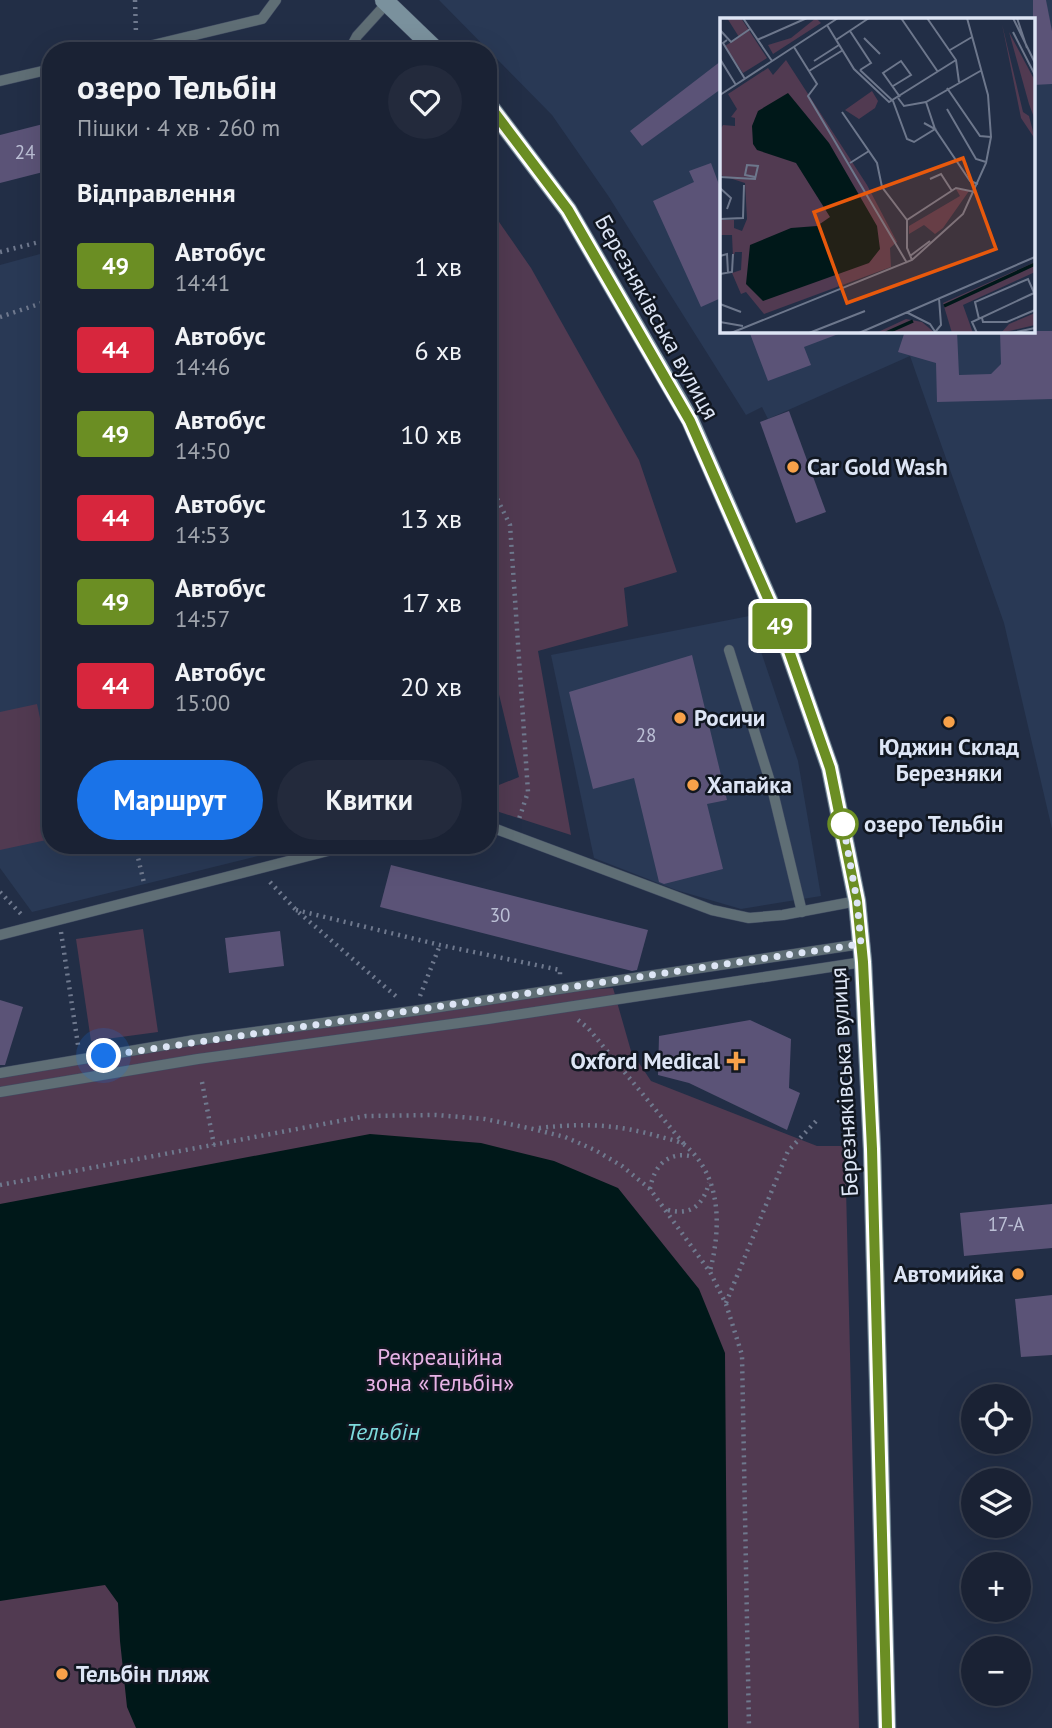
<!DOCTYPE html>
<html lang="uk">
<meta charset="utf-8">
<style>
body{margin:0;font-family:"PT Sans",sans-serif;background:#232a3c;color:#f1f3f6;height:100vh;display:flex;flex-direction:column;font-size:26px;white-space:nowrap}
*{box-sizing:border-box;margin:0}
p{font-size:23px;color:#9fa4ac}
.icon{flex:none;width:38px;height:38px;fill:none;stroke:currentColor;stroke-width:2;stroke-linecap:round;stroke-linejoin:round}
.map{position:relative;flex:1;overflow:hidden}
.sheet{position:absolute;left:42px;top:42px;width:455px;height:812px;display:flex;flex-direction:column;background:#1a2234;border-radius:28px;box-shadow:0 7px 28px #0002,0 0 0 2px #383f4f}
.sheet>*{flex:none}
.badge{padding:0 14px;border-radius:5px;font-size:24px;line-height:46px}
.fabs{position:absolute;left:961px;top:1384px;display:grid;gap:14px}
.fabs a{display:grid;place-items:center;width:70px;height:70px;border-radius:50%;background:#1a2234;box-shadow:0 7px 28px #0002,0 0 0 2px #383f4f;font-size:35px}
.you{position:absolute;width:35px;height:35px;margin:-18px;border:5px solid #fff;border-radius:50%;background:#1a73e8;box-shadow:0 0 0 10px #1a73e833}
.map>.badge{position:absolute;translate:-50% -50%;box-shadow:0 0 0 4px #fff}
h2{padding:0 35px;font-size:26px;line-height:63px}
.round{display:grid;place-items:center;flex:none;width:74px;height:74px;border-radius:37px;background:#232a3c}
.headline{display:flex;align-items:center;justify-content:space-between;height:119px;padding:0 35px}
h1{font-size:33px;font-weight:700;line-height:52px}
.cta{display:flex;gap:14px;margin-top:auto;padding:14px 35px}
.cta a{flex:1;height:80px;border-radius:42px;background:#1a73e8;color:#fff;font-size:28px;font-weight:700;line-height:80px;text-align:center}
.cta a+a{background:#232a3c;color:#f1f3f6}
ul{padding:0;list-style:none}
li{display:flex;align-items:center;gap:21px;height:84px;padding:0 35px}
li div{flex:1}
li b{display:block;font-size:26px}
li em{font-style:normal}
li .badge{min-width:77px;font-weight:700;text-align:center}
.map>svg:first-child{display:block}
.built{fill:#293955;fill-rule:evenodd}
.green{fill:#513a51}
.water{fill:#001819}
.building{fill:#5b5377}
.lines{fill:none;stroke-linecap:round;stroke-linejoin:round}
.lane-casing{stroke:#404b62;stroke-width:11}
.secondary-casing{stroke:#404b62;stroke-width:19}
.path{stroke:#6f798e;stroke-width:4.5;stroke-dasharray:2 5;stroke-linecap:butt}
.lane{stroke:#5f6e75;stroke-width:10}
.secondary{stroke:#7a919d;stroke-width:18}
.line-casing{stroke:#fff;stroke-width:16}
.line{stroke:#6b8e23;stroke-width:10}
.walk{stroke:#dde5f5;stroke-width:7;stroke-dasharray:0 12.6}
.poi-dot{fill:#f7a149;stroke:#111721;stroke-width:2.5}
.stop-dot{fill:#fff;stroke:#6b8e23;stroke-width:3.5}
.labels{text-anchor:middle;stroke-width:5;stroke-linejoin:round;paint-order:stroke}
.number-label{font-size:19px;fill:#bcc0d6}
.street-label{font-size:23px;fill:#dde5f5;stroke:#111721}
.poi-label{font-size:23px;font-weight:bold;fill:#dde5f5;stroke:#111721;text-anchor:start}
.stop-label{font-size:23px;font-weight:bold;fill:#dde5f5;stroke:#111721;text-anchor:start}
.park-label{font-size:23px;fill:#e7b3e6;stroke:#111721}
.water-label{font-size:24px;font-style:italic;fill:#7ddadd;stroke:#111721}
.inset-river{fill:none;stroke:#001819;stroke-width:3.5}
.inset-road{fill:none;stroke:#6d778c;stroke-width:2}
.view{fill:#e8590c;fill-opacity:0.15;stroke:#e8590c;stroke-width:3.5}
.inset-edge{fill:none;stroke:#dde5f5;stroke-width:3.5}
</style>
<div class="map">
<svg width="1052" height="1728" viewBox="0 0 1052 1728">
<rect width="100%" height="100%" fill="#222e46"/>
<g class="built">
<path d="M439,0H1052V829L1004,623L910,356L768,419L762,407L746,415L609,197L552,115ZM721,19H1033V331H721Z"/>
<path d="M40,254L51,301V845H303L32,912L0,868V265Z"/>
<path d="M749,616L798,761L821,896L741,909L676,890L594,858L551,655Z"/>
</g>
<g class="green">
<path d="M488,206L531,268L639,460L677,572L624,588L628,626L538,651L571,835L493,810L489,789L519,777L488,649Z"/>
<path d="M37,704L51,769V839L0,850V712Z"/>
<path d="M143,929L158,1032L91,1041L76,939Z"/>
<path d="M613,988L631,1051L651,1081L817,1146H845L859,1728H0V1075L543,993Z"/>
</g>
<path class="water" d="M370,1134L481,1143L554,1161L618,1188L699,1289L725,1353L728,1728H136L127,1707L120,1641L118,1603L105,1585L0,1601V1204Z"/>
<g class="building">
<path d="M1033,0H1046L1052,31V84L1033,85Z"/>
<path d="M721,61V89L642,146L630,131Z"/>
<path d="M51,122V170L0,183V135Z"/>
<path d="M711,163L721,190V298L701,307L653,201L694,182L689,171Z"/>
<path d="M749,331H841V333L804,347L811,365L768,381Z"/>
<path d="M905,331H957L959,375L991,374L1001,364L1000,331H1052V399L937,402L936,363L898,352Z"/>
<path d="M789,411L826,512L796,523L760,422Z"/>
<path d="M692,655L727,800L707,804L723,869L664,884L659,882L634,778L593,789L569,692Z"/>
<path d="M391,865L648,930L637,970L632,971L380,907Z"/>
<path d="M280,931L284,966L229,973L225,938Z"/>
<path d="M0,1000L23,1007L5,1065H0Z"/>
<path d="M750,1020L791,1039L789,1088L800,1093L787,1130L689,1083L658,1075L659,1036Z"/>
<path d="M1052,1204V1248L964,1256L960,1213Z"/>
<path d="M1052,1295V1355L1021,1357L1015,1299Z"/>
</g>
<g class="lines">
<g class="lane-casing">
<g id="lane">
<path d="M128,51L262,19L276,0"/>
<path d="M349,51L357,36L387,3"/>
<path d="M0,81L51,69"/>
<path d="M729,650L772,788L802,912"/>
<path d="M488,826L712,910L749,918L783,915L857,901"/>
<path d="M0,935L351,845"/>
<path d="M0,1073L195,1040L413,1011L861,944"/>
<path d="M0,1092L198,1059L488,1019L863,962"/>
</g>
</g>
<g class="secondary-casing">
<g id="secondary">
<path d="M384,0L437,51"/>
<path d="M488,104L568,210L690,420L781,628L830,768L857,901L863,962L872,1149L887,1728"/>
</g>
</g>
<g class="path">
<path d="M135,0L136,34"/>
<path d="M0,252L51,239"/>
<path d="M0,317L51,300"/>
<path d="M488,480L510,525L528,792L518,822"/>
<path d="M135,845L144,883"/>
<path d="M270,882L296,910L398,998"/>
<path d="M0,892L21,914"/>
<path d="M296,910L440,945L560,970V975"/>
<path d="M61,932L78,1045"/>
<path d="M420,996L440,945"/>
<path d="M578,1020L588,1028L684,1144"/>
<path d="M202,1082L214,1145"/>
<path d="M539,1128C585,1123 616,1124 661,1137C668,1139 680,1141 686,1146C722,1178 721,1228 710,1271"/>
<path d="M0,1185L366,1116L436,1115L485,1119L533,1129L565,1137L595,1150L622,1166L650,1189L710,1272L726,1304L742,1355L749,1728"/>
<path d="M650,1189C654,1165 669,1150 694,1157"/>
<path d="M668,1210C691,1216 703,1205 709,1183"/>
<path d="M726,1303L788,1151L818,1119"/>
</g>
<use href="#lane" class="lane"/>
<use href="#secondary" class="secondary"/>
</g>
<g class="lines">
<g class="line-casing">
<path id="line" d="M488,104L568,210L690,421L781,628L830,768L857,901L863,962L872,1149L887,1728"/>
</g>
<use href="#line" class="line"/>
<path class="walk" d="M104,1056L861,944L857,901L843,824"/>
</g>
<g class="poi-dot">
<circle cx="793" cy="467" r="7"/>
<circle cx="680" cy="718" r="7"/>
<circle cx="949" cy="722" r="7"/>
<circle cx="693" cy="785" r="7"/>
<path d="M732.5 1050.5h7v7h7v7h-7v7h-7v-7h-7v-7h7z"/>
<circle cx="1018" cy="1274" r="7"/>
<circle cx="62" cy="1674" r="7"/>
</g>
<circle class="stop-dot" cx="843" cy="824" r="14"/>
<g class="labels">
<g class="number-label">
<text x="25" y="159">24</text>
<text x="646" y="742">28</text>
<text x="500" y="922">30</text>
<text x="1006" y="1231">17-А</text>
</g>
<g class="street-label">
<text transform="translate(657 317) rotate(61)" y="8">Березняківська вулиця</text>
<text transform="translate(844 1082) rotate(-93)" y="8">Березняківська вулиця</text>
</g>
<g class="poi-label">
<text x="807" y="475">Car Gold Wash</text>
<text x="694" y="726">Росичи</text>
<text x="949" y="755" text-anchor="middle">Юджин Склад<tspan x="949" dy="26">Березняки</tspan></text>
<text x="707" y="793">Хапайка</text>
<text x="720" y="1069" text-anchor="end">Oxford Medical</text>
<text x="1004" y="1282" text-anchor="end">Автомийка</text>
<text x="76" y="1682">Тельбін пляж</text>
</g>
<g class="stop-label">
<text x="864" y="832">озеро Тельбін</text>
</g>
<g class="park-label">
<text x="440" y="1365">Рекреаційна<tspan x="440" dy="26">зона «Тельбін»</tspan></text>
</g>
<g class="water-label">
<text x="383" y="1440">Тельбін</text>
</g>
</g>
<g transform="translate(720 18)">
<rect width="315" height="315" fill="#222e46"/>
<path d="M7,0H21L47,40L23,55L5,28L19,19ZM96,0L101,5L53,36L48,27L71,20ZM282,6L303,94L309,98L315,121L301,100ZM289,14L315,63V102L309,86ZM66,42L147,167L177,224L170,230L171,249L44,296L26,274L21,276L12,255L21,252L22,234H15L13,240L12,217H0V202H14V210L22,213L27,201L25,165L0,157V112L3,107L15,108V100L11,99L17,91L8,76L48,50L53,57ZM152,73L158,83L155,90L139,101L125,92ZM236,171L249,173L223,210L215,216L204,207L189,216V208L240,178ZM315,244V254L243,287L253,315H232L223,285ZM315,295V307L281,315L289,306ZM186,301L202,304L215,315H156Z" fill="#513a51"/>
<path d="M68,75L109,125L157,208L160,231L149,245L43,283L26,266L30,227L71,210L97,208L110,199L76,145L37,132L33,126L32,108L38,93Z" fill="#001819"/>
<path class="inset-river" d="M224,288L315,246M166,315L193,303"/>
<path class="inset-road" d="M23,0L52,43M181,0L218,54M207,0L236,42L239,64M293,0L315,45M297,0L307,30M107,7L134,51L169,84L236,42M0,12L11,24L30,11M130,13L151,45L140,52M293,14L315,57M144,20L160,36M7,22L3,25L25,61M37,22L87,0M116,22L149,0M74,29L97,66L88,78L187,245M230,32L252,19M0,41L16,67M94,43L119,27M140,52L173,83L187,121L194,124L215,111L204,105M89,53L123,32M173,68L191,57L181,43L163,55L180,79M227,70L260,118L271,119M0,77L118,0M178,80L184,88L206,84L262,52M206,84L215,111L250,163L258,166M227,91L256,141L266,144M122,94L157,145L162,169L187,202M130,145L149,133M0,159L35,161L38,148L27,147L25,157L35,159M210,161L221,156L232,173M0,170L11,180L7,191M0,201L23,200L24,167M0,238L7,236L8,255M190,238L210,223M192,242L187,230V202L236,170L255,174M0,256L12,254L13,236M0,286L21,294M188,295L210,306L216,315M262,300L263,304H287L315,292M259,301L255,284L308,261L315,277M0,304L23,308M216,313L221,307L219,280M11,315L192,242L243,196L266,145L271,119L268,77L247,0M89,315L145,293M139,315L315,239M257,315L252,304L314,275M292,315L315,310"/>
<path class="view" d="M243,140L276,231L127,285L94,194Z"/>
<rect width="315" height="315" class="inset-edge"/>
</g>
</svg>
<div class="fabs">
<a><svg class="icon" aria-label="locate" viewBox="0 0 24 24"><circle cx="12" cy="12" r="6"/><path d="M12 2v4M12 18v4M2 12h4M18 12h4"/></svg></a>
<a><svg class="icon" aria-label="layers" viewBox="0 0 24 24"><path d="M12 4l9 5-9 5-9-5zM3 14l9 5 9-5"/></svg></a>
<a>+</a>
<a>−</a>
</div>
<div class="you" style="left:104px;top:1056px"></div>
<b class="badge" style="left:780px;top:626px;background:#6b8e23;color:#fff">49</b>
<section class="sheet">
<div class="headline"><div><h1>озеро Тельбін</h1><p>Пішки · 4 хв · 260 m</p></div><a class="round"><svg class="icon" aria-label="heart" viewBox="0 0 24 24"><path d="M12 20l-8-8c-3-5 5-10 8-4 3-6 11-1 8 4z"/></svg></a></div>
<h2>Відправлення</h2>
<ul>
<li><span class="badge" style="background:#6b8e23;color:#fff">49</span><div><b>Автобус</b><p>14:41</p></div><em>1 хв</em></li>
<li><span class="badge" style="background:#d7263d;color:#fff">44</span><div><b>Автобус</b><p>14:46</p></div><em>6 хв</em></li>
<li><span class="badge" style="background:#6b8e23;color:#fff">49</span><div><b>Автобус</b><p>14:50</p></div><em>10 хв</em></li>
<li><span class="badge" style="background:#d7263d;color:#fff">44</span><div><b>Автобус</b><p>14:53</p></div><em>13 хв</em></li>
<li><span class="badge" style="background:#6b8e23;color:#fff">49</span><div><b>Автобус</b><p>14:57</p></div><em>17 хв</em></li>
<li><span class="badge" style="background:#d7263d;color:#fff">44</span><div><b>Автобус</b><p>15:00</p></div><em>20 хв</em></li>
</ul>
<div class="cta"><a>Маршрут</a><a>Квитки</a></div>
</section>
</div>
